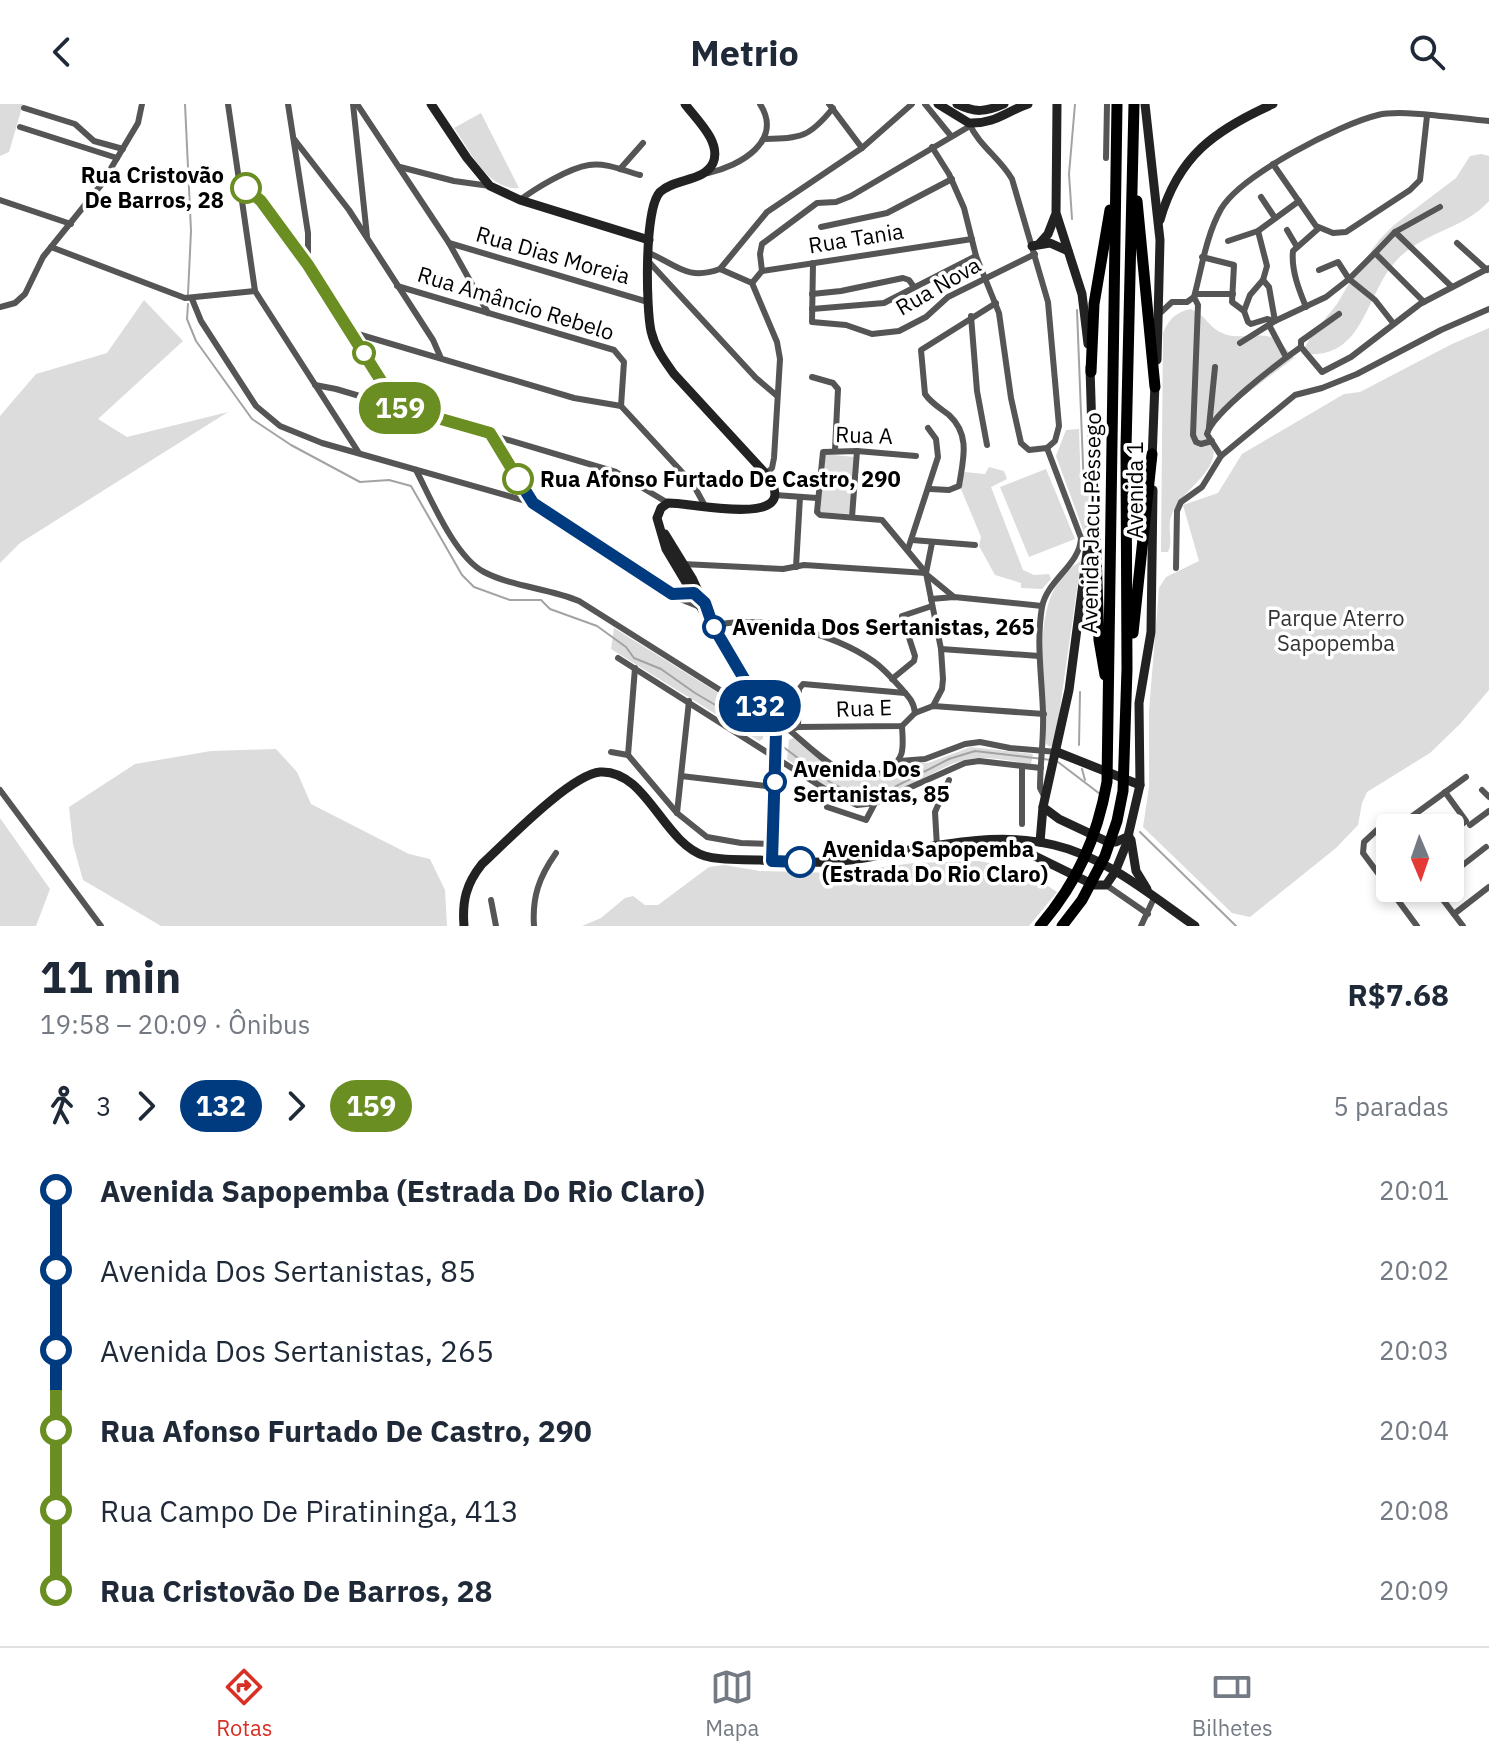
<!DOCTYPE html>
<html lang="pt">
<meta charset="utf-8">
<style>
body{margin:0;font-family:"IBM Plex Sans",sans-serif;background:#f2f2f3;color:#1f2937;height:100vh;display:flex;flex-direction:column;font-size:30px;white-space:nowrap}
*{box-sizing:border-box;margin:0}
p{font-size:26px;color:#747a83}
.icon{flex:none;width:44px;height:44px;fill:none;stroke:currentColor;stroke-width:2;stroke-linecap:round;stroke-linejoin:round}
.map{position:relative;height:822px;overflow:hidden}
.sheet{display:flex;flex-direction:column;background:#fff;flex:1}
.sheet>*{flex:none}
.badge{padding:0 16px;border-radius:26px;font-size:28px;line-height:52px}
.needle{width:52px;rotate:178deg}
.controls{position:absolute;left:1376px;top:710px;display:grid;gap:16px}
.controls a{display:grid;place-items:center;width:88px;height:88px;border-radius:8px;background:#fff;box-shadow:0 4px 12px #0003;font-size:40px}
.map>.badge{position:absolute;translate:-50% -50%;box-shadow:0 0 0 4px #fff}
.legs{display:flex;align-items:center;gap:12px;height:88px;padding:0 40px;font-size:26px}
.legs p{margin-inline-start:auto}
.head{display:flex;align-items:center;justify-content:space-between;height:136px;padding:0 40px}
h1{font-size:44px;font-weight:800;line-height:60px}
ul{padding:0 40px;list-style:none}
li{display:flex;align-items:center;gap:28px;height:80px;font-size:30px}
li i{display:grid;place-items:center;width:12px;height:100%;margin:0 10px;background:currentColor}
li i::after{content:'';width:20px;height:20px;margin:-10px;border:6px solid;border-radius:50%;background:#fff}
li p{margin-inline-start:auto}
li:first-child i{background:linear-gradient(#0000 50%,currentColor 0)}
li:last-child i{background:linear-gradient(currentColor 50%,#0000 0)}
header{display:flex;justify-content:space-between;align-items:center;height:104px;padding:0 40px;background:#fff;font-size:36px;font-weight:800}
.dock{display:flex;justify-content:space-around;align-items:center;height:112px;border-top:2px solid #e0e1e3;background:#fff;font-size:22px;color:#747a83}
.dock a{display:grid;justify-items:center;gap:4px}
.dock .selected{color:#d93025}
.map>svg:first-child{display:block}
.green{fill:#dcdcdc}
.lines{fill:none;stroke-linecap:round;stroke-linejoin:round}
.stream{stroke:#a3a3a3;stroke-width:2}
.street{stroke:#555;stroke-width:6}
.secondary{stroke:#222;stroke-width:9}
.highway{stroke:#000;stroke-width:11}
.line-1-casing{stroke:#fff;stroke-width:18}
.line-2-casing{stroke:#fff;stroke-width:18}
.line-1{stroke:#003b80;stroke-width:12}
.line-2{stroke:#6b8e23;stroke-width:12}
.stop-2-dot{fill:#fff;stroke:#6b8e23;stroke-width:4}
.stop-1-dot{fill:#fff;stroke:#003b80;stroke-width:4}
.labels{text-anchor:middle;stroke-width:7;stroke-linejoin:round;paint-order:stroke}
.stop-label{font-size:22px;font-weight:bold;fill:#000;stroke:#fff;text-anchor:start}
.street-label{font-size:22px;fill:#000;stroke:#fff}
.park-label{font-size:22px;fill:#333;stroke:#fff}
</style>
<header><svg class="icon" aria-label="back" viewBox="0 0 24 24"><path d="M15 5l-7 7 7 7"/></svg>Metrio<svg class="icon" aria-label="search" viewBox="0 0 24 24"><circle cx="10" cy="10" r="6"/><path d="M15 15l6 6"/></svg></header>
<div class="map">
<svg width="1489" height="822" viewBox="0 0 1489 822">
<rect width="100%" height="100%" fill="#fff"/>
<g class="green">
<path d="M0,0H23L9,48L0,52Z"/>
<path d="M481,9L519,84C488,87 469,45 454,24Z"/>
<path d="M1481,50L1489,52V97C1463,126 1422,128 1396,157C1365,191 1364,254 1307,250L1303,246L1312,231L1337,200L1357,166L1380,135L1394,121L1456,74L1470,52Z"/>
<path d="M144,196L183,237L98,315L127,333L228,308L20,439L0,459V312L36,270L107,249Z"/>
<path d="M1190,205C1207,212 1207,221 1220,228C1236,237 1254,228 1271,233C1282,237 1287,247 1294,254L1222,308L1207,330C1231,363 1184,381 1172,410C1166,423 1174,435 1168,448H1161L1163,229C1169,215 1175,209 1190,205Z"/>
<path d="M1489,224V586L1460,620L1430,649L1367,688L1362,699L1358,721L1336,744L1250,813L1232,809L1143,723L1149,683V607L1159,484L1166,473L1199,457L1183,401L1218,389L1242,350L1344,290L1360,288L1452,240Z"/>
<path d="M1079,325L1081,388L1090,389L1085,431L1056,352L1066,326Z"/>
<path d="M823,350L855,353L850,410L818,408Z"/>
<path d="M989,363L1004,367L1007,375L991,383L1023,466L1034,471L1049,470L1051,475L1042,485L1021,484V479L995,471L979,442L981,433L961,385L964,368L985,370Z"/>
<path d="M1046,365L1075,435L1029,453L1000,383Z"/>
<path d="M1081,457L1055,639L1050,643L1046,640C1048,586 1023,489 1081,457Z"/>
<path d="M614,524L765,618L763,635L759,637L611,545Z"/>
<path d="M795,633L842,671L865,675L883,672L904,659H928L971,643L1033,650L1031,660C1010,657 985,651 964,656C931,664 888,704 855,697C831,692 807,669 787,655L789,636Z"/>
<path d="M276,645L297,668L311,700L409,750L430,755L445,786L447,822H161L83,776L73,740L69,703L135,660L211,647Z"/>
<path d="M0,714L50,785L36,822H0Z"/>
<path d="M979,757C1009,762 1032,770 1057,788L1029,822H582L601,814L625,794L633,792L645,801H658L709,763L724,761L760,767L840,769L913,759Z"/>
</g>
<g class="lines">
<g class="stream">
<path d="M185,0L191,127L188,190"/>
<path d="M1072,115L1069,70L1075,0"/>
<path d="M188,200L187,215L196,237L252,315L291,341L360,378L389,376L411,382L462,471L474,483L510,496H541L550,505L597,522L626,543L634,554L661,565L695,589L773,635"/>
<path d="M1077,206L1084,386"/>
<path d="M778,639L831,679L860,693H875L949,655L975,647L1051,656"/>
<path d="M1079,641L1080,588"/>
<path d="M1058,658L1100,690"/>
<path d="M1082,665L1085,676"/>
<path d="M1140,728L1236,822"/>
</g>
<g class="street">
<path d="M228,0L255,187L359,349"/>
<path d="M288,0L308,129V161"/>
<path d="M353,0L367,132"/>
<path d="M357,0L449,139L488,209"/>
<path d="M829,0L862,44"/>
<path d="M925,0L951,32"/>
<path d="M24,4L75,20L94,37L123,45"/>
<path d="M969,19C979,42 1000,54 1012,75L1048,198L1059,322L1055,337L1047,344"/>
<path d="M20,23L117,54"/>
<path d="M294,35L349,106L433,236L440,252"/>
<path d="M764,35C801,34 809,34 833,4"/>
<path d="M932,43L949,70L964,104L976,152L999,209L1011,294L1021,339L1029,346L1047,344"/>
<path d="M1106,54L1107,0"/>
<path d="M1273,60L1316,122L1333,129L1346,128L1410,86L1420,76L1427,12"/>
<path d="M400,63L454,77L490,82"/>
<path d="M620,65L643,39"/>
<path d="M708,69C740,62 784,37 760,0"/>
<path d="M241,80L261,97L308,161L385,283L392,301"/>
<path d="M1261,93L1275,114"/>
<path d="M0,96L71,120"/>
<path d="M520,96C536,84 569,64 589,61C605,58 625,67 640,71"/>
<path d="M821,123L887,109L952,75"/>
<path d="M1287,126L1297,143"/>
<path d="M1258,127L1267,162L1263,176"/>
<path d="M1395,128L1452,183"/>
<path d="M1228,137L1258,127L1299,97"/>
<path d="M449,139L648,198"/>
<path d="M1457,139L1487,166"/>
<path d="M51,143L185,194L255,187"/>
<path d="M649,149C677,161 687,177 720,165L752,179L777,238L780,255L774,354L772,364L766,370"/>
<path d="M1375,149L1349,175L1375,196L1393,219"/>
<path d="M1202,153L1234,161L1232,198L1244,207L1248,218L1251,220L1267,215L1275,217L1240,239"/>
<path d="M649,158L756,274L776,291"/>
<path d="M813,159L812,218L846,221L872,230L899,227L926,213L948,193L1035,150"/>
<path d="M720,165L767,108L862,44L912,0"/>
<path d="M762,167L760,150L762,140L817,99L836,98L851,92L970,22"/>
<path d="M752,179L762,167L972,135"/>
<path d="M397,182L614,246L624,258L621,302"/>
<path d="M812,190L841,187L903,174L909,176L914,183"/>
<path d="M1196,190H1233"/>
<path d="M1194,193L1198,201L1193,331L1196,338L1201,340L1212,337"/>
<path d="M192,195L201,217L256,302L280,322L322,339L533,399L680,495L700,503"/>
<path d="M1424,198L1375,149L1395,128L1440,103"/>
<path d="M0,203L15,199L25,190L43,153L101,81L138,19L142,0"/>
<path d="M1306,203C1299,186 1291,166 1293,147L1319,124"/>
<path d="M812,205L884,199L976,152"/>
<path d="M1244,207L1250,191L1263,176L1269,183L1275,217L1326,193L1349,175L1338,158L1319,166"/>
<path d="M1339,210L1301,237V243L1322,268L1351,253L1420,200L1489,164"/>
<path d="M1158,211L1172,198H1187L1194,193C1202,163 1206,132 1221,105C1241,71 1340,20 1378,11C1403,5 1461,15 1489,17"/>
<path d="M971,212L977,287L987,341"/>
<path d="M1269,221L1286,253"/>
<path d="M351,228L574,294L621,302L693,380L705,402"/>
<path d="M812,273L833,279L838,285L835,346"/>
<path d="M315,281L336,285L616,368L668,399"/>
<path d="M1209,323L1215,263"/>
<path d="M491,330L533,399"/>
<path d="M916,352L857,347L823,348L817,408L820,411L882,416L926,469L941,545L943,575L942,585L933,602"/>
<path d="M1221,352L1295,291L1322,284L1357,270L1441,226L1489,205"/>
<path d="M416,366C431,395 455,453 484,468C513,483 548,484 579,497L766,615"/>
<path d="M930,385L949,386L959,382C963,356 971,331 949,311C940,304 931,299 925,290L921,246L996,199"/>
<path d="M775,391L817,394"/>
<path d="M852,413L857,347"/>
<path d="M912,436L975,441"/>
<path d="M908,445L938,353L936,335L928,324"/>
<path d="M683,460L783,465L804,461L926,469"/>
<path d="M796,463L800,393"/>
<path d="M1176,464L1177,407L1181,398L1202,383L1221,352L1207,330C1212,309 1281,257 1301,243"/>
<path d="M926,469L932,439"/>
<path d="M926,470L954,493"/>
<path d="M931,495L954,493L1042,502"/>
<path d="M713,522C760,509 834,530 873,557C883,564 892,574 900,583C907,591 914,597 915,609"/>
<path d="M941,545L1039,552"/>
<path d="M618,554L836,692L857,701L875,699L965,659L979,657L1041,664"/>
<path d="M892,575L914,557L915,552L902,512L932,502"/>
<path d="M726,591L745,578"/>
<path d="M798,623L799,585L803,580L905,589"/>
<path d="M788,625C815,647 850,688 887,666C906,654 903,643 902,622"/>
<path d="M776,629L798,623L902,622L915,609L933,602L1044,610"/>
<path d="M611,648L628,651L677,709L707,733L741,739L772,740"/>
<path d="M628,651L635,564"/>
<path d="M900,657L925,655L965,640L980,638L1010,644L1057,648"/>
<path d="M1022,663V720"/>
<path d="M681,672L774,683"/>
<path d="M0,686L101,822"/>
<path d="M1482,686L1489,693"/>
<path d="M1445,688L1466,717L1450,729"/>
<path d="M1045,694L1040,684C1040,659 1044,634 1043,609C1042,574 1036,539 1042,503C1047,476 1080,461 1081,434L1047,344"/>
<path d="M827,703L866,716L875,699"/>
<path d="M677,709L689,597"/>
<path d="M1470,721L1489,707"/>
<path d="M1396,724L1466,673"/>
<path d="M1390,726H1377L1364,738L1363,749L1417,822"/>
<path d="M937,743L935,708L949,676"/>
<path d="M1450,771L1486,743"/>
<path d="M1106,781L1148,810"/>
<path d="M1434,784L1463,822"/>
<path d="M491,796L496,822"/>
<path d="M1399,797L1417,784"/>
<path d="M1454,810L1489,783"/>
<path d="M534,822C532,793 539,773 556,749"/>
<path d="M1141,822L1154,794"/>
</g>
<g class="secondary">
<path d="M431,0L467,54L490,82L520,96L649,136"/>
<path d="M685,0C696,15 722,38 713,59C704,78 675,74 660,88C644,104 646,204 651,227C655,244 664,256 674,270L766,370C808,427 689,398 668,399L661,404L657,414L666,445L776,629L772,757"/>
<path d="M938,0L969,19C995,20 1005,8 1028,0"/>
<path d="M957,0C975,9 986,8 1004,0"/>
<path d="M1057,0L1056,109L1082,190L1088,240"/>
<path d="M1145,0L1160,136L1157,256"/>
<path d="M1160,116C1178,52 1215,26 1273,0"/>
<path d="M1040,139L1048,130L1055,112"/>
<path d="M1032,142L1050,139L1068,147"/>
<path d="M1090,263L1094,396"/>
<path d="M1152,356L1155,279"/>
<path d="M665,430L692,474L711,515"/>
<path d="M1057,648L1140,681"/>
<path d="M1043,703L1059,715L1108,738H1116L1129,732"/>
<path d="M1002,736L1094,781H1106L1115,768L1126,741L1140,681L1139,599L1151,528L1153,386"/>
<path d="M1131,736L1136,767L1147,785"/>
<path d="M1040,738L1043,703L1069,586L1091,418"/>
<path d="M464,822C462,797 466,780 482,760C506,738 570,671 600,668C646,665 663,739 705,752C722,757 742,755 760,756C790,758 820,760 850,756C915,747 988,725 1054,741C1106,753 1152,792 1195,822"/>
</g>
<g class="highway">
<path d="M1137,97L1155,283"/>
<path d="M1091,268L1094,200L1110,106"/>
<path d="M1094,392L1099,536L1105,571"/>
<path d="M1133,529L1152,350"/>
<path d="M1040,822C1077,779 1097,734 1107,678L1117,0"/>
<path d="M1062,822L1082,796L1105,752L1117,717L1123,687L1127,565L1126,344L1134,0"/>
</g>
</g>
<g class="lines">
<g class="line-1-casing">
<path id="line-1" d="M518,375L533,399L672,490L694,489L705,499L713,522L776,629L772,757L800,758"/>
</g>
<g class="line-2-casing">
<path id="line-2" d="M246,84L261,97L308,161L385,283L392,301L490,329L518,375"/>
</g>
<use href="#line-1" class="line-1"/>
<use href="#line-2" class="line-2"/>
</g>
<g class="stop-2-dot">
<circle cx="246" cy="84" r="14"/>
<circle cx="364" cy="249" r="10"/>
<circle cx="518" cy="375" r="14"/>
</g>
<g class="stop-1-dot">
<circle cx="714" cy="523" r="10"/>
<circle cx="775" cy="678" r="10"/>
<circle cx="800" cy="758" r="14"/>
</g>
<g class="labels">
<g class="stop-label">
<text x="224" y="79" text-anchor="end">Rua Cristovão<tspan x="224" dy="25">De Barros, 28</tspan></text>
<text x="540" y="383">Rua Afonso Furtado De Castro, 290</text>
<text x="732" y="531">Avenida Dos Sertanistas, 265</text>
<text x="793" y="673">Avenida Dos<tspan x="793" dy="25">Sertanistas, 85</tspan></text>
<text x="822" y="753">Avenida Sapopemba<tspan x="822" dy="25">(Estrada Do Rio Claro)</tspan></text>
</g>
<g class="street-label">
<text transform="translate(856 134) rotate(-9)" y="8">Rua Tania</text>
<text transform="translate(553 151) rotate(16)" y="8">Rua Dias Moreia</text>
<text transform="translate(938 182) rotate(-30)" y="8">Rua Nova</text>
<text transform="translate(516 199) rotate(17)" y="8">Rua Amâncio Rebelo</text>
<text transform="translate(864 331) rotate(2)" y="8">Rua A</text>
<text transform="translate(1135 386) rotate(-90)" y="8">Avenida 1</text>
<text transform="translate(1091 419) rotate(-89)" y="8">Avenida Jacu-Pêssego</text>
<text transform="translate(864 604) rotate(-2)" y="8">Rua E</text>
</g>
<g class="park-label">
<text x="1336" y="522">Parque Aterro<tspan x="1336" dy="25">Sapopemba</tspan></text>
</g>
</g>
</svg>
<div class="controls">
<a><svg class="needle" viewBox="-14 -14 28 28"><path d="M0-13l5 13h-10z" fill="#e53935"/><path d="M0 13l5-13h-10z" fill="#747a83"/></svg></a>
</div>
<b class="badge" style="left:760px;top:602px;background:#003b80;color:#fff">132</b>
<b class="badge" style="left:400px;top:304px;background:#6b8e23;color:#fff">159</b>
</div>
<section class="sheet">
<div class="head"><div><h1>11 min</h1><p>19:58 – 20:09 · Ônibus</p></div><b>R$7.68</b></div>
<div class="legs"><svg class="icon" aria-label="walk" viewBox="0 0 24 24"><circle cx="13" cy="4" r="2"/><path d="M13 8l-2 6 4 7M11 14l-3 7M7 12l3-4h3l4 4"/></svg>3<svg class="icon" aria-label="forward" viewBox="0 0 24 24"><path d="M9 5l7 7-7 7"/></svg><b class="badge" style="background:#003b80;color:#fff">132</b><svg class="icon" aria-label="forward" viewBox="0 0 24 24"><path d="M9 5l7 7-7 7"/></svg><b class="badge" style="background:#6b8e23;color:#fff">159</b><p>5 paradas</p></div>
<ul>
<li><i style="color:#003b80"></i><b>Avenida Sapopemba (Estrada Do Rio Claro)</b><p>20:01</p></li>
<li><i style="color:#003b80"></i><span>Avenida Dos Sertanistas, 85</span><p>20:02</p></li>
<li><i style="color:#003b80"></i><span>Avenida Dos Sertanistas, 265</span><p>20:03</p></li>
<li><i style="color:#6b8e23"></i><b>Rua Afonso Furtado De Castro, 290</b><p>20:04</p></li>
<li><i style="color:#6b8e23"></i><span>Rua Campo De Piratininga, 413</span><p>20:08</p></li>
<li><i style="color:#6b8e23"></i><b>Rua Cristovão De Barros, 28</b><p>20:09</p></li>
</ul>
</section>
<nav class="dock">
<a class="selected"><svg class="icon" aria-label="directions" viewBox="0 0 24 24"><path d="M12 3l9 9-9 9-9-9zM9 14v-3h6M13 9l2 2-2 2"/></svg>Rotas</a>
<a><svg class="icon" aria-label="map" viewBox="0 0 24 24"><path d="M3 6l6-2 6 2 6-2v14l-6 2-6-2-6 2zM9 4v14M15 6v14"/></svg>Mapa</a>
<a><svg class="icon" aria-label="tickets" viewBox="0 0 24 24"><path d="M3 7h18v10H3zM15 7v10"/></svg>Bilhetes</a>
</nav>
